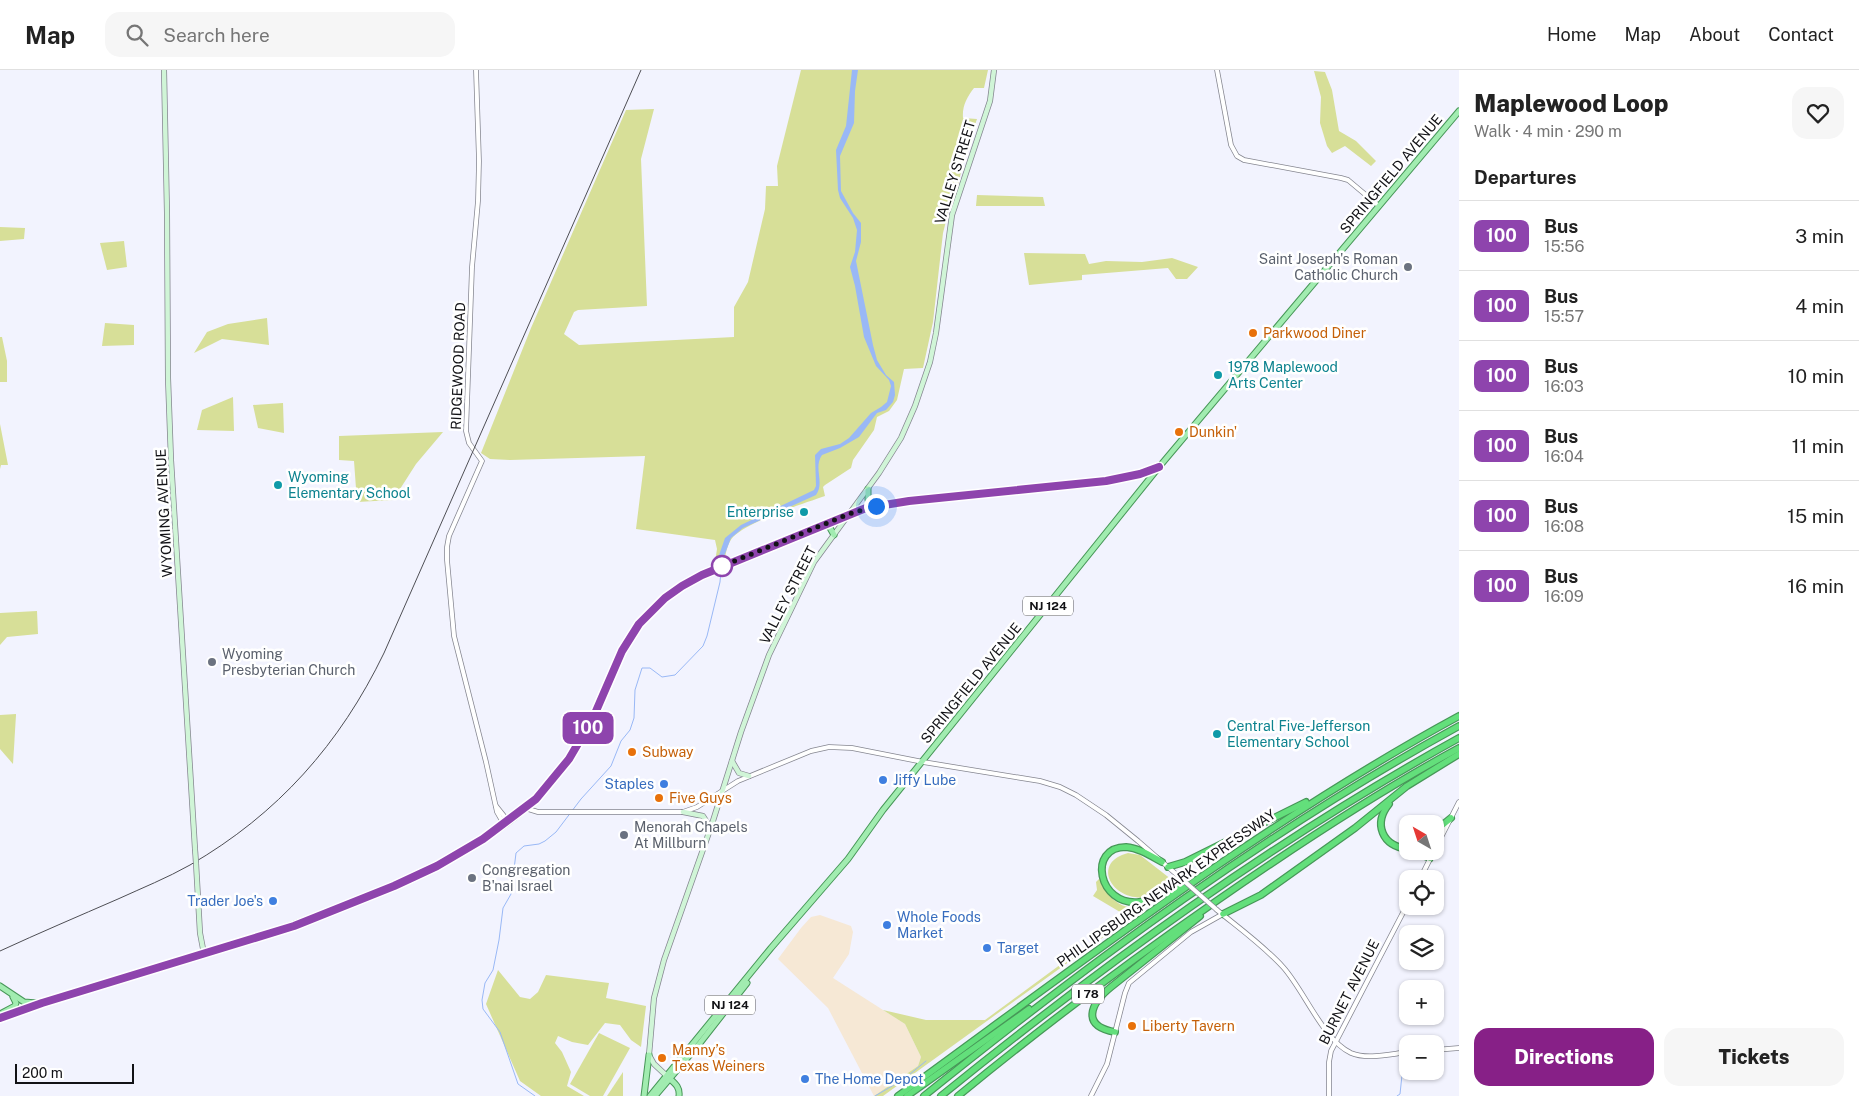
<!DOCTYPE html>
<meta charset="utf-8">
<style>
body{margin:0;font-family:"Public Sans",sans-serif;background:#f6f6f6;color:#222;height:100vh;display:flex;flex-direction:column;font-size:19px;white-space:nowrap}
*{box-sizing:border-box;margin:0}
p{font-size:16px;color:#767676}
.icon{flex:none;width:28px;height:28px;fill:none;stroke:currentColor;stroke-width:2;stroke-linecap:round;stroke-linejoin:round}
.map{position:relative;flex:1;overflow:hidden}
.details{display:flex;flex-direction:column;background:#fff;width:400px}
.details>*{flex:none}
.badge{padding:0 10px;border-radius:8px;font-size:18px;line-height:32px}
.needle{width:32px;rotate:321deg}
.buttons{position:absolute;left:1399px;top:745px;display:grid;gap:10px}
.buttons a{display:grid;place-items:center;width:45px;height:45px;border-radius:10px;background:#fff;box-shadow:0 1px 4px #0004;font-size:25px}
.scale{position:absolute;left:15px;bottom:12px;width:119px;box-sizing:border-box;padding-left:5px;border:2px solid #121216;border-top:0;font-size:14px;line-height:18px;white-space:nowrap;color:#121216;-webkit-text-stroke:4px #fff;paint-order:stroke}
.you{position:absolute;width:25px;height:25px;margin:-12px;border:4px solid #fff;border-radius:50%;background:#1a73e8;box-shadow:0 0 0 8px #1a73e833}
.map>.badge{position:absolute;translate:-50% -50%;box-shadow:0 0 0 2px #fff}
h2{padding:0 15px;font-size:19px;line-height:45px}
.round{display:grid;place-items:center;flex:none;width:52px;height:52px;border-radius:15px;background:#f6f6f6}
.head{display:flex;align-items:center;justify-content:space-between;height:85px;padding:0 15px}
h1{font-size:24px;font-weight:800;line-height:38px}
.cta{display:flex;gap:10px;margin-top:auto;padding:10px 15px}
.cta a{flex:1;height:58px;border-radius:15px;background:#872087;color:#fff;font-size:20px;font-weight:800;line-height:58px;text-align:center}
.cta a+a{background:#f6f6f6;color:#222}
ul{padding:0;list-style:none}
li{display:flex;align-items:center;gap:15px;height:70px;padding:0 15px;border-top:1px solid #e0e0e0}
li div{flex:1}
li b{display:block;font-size:19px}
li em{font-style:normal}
li .badge{min-width:55px;font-weight:700;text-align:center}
header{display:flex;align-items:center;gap:30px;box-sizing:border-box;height:70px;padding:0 25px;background:#fff;border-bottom:1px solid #e0e0e0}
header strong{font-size:24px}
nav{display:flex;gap:28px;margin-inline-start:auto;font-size:18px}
.search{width:350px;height:45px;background:#f6f6f6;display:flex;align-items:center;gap:12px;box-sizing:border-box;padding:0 18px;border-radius:15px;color:#767676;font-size:19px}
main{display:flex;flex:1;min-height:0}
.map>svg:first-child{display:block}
.industrial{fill:#f6e8d5}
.green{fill:#d7df98}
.water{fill:#99b8f6}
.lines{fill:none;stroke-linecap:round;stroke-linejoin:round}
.stream{stroke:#99b8f6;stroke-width:1}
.tertiary-casing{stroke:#858690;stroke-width:5.5}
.secondary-casing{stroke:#858690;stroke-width:6}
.primary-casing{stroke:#479758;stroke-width:7}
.motorway-casing{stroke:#479758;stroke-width:8}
.tertiary{stroke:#fff;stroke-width:4}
.secondary{stroke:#d0f5d7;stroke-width:4.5}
.primary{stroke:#a1ecb0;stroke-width:5}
.motorway{stroke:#63df7b;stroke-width:5.5}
.rail{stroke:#4e4e54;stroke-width:1}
.tertiary-bridge-casing{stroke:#858690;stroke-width:5.5;stroke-linecap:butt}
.secondary-bridge-casing{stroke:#858690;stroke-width:6;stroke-linecap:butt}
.tertiary-bridge{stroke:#fff;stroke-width:4}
.secondary-bridge{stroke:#d0f5d7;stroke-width:4.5}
.line-casing{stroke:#fff;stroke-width:11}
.line{stroke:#8e44ad;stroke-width:8}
.walk{stroke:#121216;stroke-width:5;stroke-dasharray:0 9}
.worship-dot{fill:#6b7280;stroke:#fff;stroke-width:2}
.food-dot{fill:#e8710a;stroke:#fff;stroke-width:2}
.culture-dot{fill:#0f9aa8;stroke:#fff;stroke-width:2}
.stop-dot{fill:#fff;stroke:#8e44ad;stroke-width:2.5}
.shop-dot{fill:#3f7fe0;stroke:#fff;stroke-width:2}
.labels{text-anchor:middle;stroke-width:5;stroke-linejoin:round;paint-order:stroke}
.shield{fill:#fff;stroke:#59595c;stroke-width:1}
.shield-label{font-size:12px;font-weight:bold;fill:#121216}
.street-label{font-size:14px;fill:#121216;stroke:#fff}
.worship-label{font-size:14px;fill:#5b616d;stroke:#fff;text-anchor:start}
.food-label{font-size:14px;fill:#c56008;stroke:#fff;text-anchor:start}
.culture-label{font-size:14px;fill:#0d838f;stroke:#fff;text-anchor:start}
.shop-label{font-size:14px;fill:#366cbe;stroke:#fff;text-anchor:start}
</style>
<header>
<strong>Map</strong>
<div class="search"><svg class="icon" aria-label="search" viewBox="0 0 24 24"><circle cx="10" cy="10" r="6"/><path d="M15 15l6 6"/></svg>Search here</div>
<nav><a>Home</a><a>Map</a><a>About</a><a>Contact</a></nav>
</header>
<main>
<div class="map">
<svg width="1459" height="1026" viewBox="0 0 1459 1026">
<rect width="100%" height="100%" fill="#f2f3fe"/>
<path class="industrial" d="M820,845L851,856L853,862L849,884L833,908L905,954L921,987L918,996L874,1026L828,938L778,889L801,858L811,847Z"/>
<g class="green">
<path d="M801,0H988L984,18H974C967,27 962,36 963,48L977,49L964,86L959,112L951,131L943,163L933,252L923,298L904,299L897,330L889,341L877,347L874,360L853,390L851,398L825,415L823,417L825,426C802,434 749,451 733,467C728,473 726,481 725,489L715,492L717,479L715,470L636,459L645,386L510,390L490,389L481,383L531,258L626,40L654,39L641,89L647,236L578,240L574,242L564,264L579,275L734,267V237L748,212L765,139L766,116H778L777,96Z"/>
<path d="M1314,1L1325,2L1332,20L1339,61L1356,71L1376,91L1371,96L1345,76L1332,83L1327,76L1320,53L1321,27Z"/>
<path d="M977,125L1043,127L1045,136H976Z"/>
<path d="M0,157L25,158L24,169L0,171Z"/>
<path d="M124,171L127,197L107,200L100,173Z"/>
<path d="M1024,183L1085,184L1089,194L1106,191L1142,192L1172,188L1198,197L1187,209H1176L1168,198L1082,205V210L1029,215Z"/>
<path d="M267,248L269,275L222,269L194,283L207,262L228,254Z"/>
<path d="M105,253L134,255V275L102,276Z"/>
<path d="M0,267H2L7,291V312H0Z"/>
<path d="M233,327L234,361L197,360L202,340Z"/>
<path d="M283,333L284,363L258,358L253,335Z"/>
<path d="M0,354L8,395H1L0,399Z"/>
<path d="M443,362L416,394L393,430L357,432L354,391L339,390V366Z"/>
<path d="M37,541L38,564L7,567L0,575V543Z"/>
<path d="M16,644V645L13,694L0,679V645Z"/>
<path d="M1128,783L1140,785L1176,813C1172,816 1168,820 1163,822C1119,844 1085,794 1128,783Z"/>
<path d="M1100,808C1103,820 1114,834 1128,837C1133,838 1139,837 1145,837L883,1026H874L918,996L921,987L905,954L883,940L926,950H985L1125,847L1120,842L1093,826L1097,820L1096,812Z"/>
<path d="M498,900L520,927L530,929L538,922L546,905L609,913L606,928L646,936L641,977L631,970L620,955L605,953L588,975L572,972L558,966L555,973L562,982L571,1002L567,1016L584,1026H541L520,1011L486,934Z"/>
<path d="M599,963L630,978L603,1026H590L570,1014Z"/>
<path d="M623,1002V1026H607Z"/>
</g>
<path class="water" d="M852,0H858L855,21L854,53L840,86L841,121L853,143L861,153V172L856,191L873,275L877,290L886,305L894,312L895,325L893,332L886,340L877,343L859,367L840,378L822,385C813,398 825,412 816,425L743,458L731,468L723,489L717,491L725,468L741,455L814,420L816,416L815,385L821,379L840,374L849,368L871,343L881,337L887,332L891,316L889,310L876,296L864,267L855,216L850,197L855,182L857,160L853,148L840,128L838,120L836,80L846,56Z"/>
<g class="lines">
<g class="stream">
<path d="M535,1026L518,1014L500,962L483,939L482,930L485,913L493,900L499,870L503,838L511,824L516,783L524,776L539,774L545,771L556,762L581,729L611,696L621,671L630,660L634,648L635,620L642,598H650L662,607L675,605L703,576L707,566L720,512L721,500"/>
<path d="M875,1026L904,1009L926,991"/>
<path d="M1397,1026L1400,1024L1402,1005L1408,989"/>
</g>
<g class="tertiary-casing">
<g id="tertiary">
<path d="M476,0L479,91L478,131L472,197L466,361L469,373L482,391L449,466L447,477V490L454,566L486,692L497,742L501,749L506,752"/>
<path d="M1217,0L1231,75L1237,86L1244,90L1341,108L1348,110L1379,136"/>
<path d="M496,736L504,746L506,752"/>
<path d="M525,738L538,742H683L697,737L738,711L811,681L829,677L852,678L923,692L1040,711L1060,717L1076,725L1106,745L1138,771L1183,810"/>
<path d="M1435,779L1459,732"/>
<path d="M1420,809L1434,781"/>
<path d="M1217,840C1239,858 1264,876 1283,897C1304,920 1323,970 1351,983C1367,990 1390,984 1408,982"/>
<path d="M1435,980L1459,978"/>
<path d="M1091,1026L1107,994L1125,923L1129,913L1191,862L1223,844"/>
<path d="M1329,1026V992L1331,981L1408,833"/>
</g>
</g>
<g class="secondary-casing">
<g id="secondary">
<path d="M164,0L167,143L168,308L171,390L195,779"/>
<path d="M732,691L739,703L749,706"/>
<path d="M683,742L703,746L710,757"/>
<path d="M196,793L200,863L204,884"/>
<path d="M669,1008L654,994L649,985L654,928L664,890L712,754L741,662L769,585L814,492L879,403L901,368L915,336L930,292L936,263L952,145L990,31L994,0"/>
</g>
</g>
<g class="primary-casing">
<g id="primary">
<path d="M868,419V430L876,436"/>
<path d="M822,455L829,456L834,465"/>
<path d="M0,916L24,932L37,933"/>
<path d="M0,944L15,936L16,933L13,927"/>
<path d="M0,947C69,925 139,904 208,883C281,860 351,836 420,804C461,784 504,760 537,728C562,703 583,671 598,638C607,620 612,600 621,582C638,548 668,522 701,505L866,438L909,431L1106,411L1140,404L1159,397"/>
<path d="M670,1009C676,1014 680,1018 679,1026"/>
<path d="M644,1026L649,985"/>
<path d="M650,1026L771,878L848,789L883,740L1159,397L1459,41"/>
<path d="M655,1026L700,973L747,913"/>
</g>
</g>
<g class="motorway-casing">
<g id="motorway">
<path d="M1389,734C1373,754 1382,776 1408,779"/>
<path d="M1435,761L1451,748"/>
<path d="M1411,781L1430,788"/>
<path d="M1162,792C1151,786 1139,778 1126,777C1087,777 1098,836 1139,832C1156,830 1171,822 1186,814"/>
<path d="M1168,797L1185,792L1306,732"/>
<path d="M1223,844L1261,825L1355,758L1407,716L1459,684"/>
<path d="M1115,962C1081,956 1090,934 1111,917L1200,846"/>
<path d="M898,1026C1081,893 1260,754 1459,646"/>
<path d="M907,1026L1029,939"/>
<path d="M924,1026C1093,890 1269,760 1459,656"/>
<path d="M941,1026C1104,894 1276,769 1459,668"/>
<path d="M958,1026C1041,958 1127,893 1215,832C1294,777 1374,724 1459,678"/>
</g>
</g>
<use href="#tertiary" class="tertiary"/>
<use href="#secondary" class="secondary"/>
<use href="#primary" class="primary"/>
<use href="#motorway" class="motorway"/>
<path class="rail" d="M0,881C39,863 79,846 118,829C142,818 167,808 190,795C278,744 340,674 384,583L641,0"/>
<g class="tertiary-bridge-casing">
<path id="tertiary-bridge" d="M1183,810L1217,840"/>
</g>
<g class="secondary-bridge-casing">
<path id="secondary-bridge" d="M195,779L196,793"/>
</g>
<use href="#tertiary-bridge" class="tertiary-bridge"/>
<use href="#secondary-bridge" class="secondary-bridge"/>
</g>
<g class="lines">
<g class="line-casing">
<path id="line" d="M0,948L42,933L294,856L394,816L437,796L483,769L536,729L569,689L593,648L622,581L639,554L665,528L682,516L702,505L866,438L909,431L1106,411L1140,404L1159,397"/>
</g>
<use href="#line" class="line"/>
<path class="walk" d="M722,496L720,497L849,444L876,436"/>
</g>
<g class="worship-dot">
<circle cx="1408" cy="197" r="5"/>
<circle cx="212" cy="592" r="5"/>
<circle cx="624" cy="765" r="5"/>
<circle cx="472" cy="808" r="5"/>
</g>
<g class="food-dot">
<circle cx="1253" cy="263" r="5"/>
<circle cx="1179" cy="362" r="5"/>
<circle cx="632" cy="682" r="5"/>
<circle cx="659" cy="728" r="5"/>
<circle cx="1132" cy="956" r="5"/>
<circle cx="662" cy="988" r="5"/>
</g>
<g class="culture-dot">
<circle cx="1218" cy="305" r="5"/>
<circle cx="278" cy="415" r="5"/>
<circle cx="804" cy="442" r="5"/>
<circle cx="1217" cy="664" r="5"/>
</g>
<circle class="stop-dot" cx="722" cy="496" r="10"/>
<g class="shop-dot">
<circle cx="883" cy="710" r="5"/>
<circle cx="664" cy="714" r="5"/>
<circle cx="273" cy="831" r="5"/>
<circle cx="887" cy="855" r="5"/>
<circle cx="987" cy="878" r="5"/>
<circle cx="805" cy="1009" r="5"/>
</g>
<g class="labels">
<g class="shield">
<rect x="1023" y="526.5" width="50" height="19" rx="4"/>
<rect x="1072" y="914.5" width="32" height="19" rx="4"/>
<rect x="705" y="925.5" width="50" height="19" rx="4"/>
</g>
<g class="shield-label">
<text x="1048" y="540">NJ 124</text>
<text x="1088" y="928">I 78</text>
<text x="730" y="939">NJ 124</text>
</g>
<g class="street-label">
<text transform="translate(955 102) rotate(-73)" y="5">VALLEY STREET</text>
<text transform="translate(1391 104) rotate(-50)" y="5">SPRINGFIELD AVENUE</text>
<text transform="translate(458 296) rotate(-88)" y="5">RIDGEWOOD ROAD</text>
<text transform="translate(164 443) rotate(-93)" y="5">WYOMING AVENUE</text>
<text transform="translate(788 525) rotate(-63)" y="5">VALLEY STREET</text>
<text transform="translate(971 613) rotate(-51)" y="5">SPRINGFIELD AVENUE</text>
<text transform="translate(1166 818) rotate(-35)" y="5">PHILLIPSBURG-NEWARK EXPRESSWAY</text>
<text transform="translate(1349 922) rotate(-63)" y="5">BURNET AVENUE</text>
</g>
<g class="worship-label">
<text x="1398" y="194" text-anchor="end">Saint Joseph's Roman<tspan x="1398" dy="16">Catholic Church</tspan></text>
<text x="222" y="589">Wyoming<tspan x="222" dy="16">Presbyterian Church</tspan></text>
<text x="634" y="762">Menorah Chapels<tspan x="634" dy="16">At Millburn</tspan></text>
<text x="482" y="805">Congregation<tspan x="482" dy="16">B'nai Israel</tspan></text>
</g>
<g class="food-label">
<text x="1263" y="268">Parkwood Diner</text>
<text x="1189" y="367">Dunkin'</text>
<text x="642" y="687">Subway</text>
<text x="669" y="733">Five Guys</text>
<text x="1142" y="961">Liberty Tavern</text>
<text x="672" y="985">Manny’s<tspan x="672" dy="16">Texas Weiners</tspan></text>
</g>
<g class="culture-label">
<text x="1228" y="302">1978 Maplewood<tspan x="1228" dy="16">Arts Center</tspan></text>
<text x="288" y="412">Wyoming<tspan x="288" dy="16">Elementary School</tspan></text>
<text x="794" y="447" text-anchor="end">Enterprise</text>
<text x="1227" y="661">Central Five-Jefferson<tspan x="1227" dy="16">Elementary School</tspan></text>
</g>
<g class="shop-label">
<text x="893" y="715">Jiffy Lube</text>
<text x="654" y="719" text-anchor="end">Staples</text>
<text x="263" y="836" text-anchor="end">Trader Joe's</text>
<text x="897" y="852">Whole Foods<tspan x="897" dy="16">Market</tspan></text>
<text x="997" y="883">Target</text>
<text x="815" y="1014">The Home Depot</text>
</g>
</g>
</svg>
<div class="buttons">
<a><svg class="needle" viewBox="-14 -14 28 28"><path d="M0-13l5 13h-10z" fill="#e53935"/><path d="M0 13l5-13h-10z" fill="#767676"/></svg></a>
<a><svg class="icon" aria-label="locate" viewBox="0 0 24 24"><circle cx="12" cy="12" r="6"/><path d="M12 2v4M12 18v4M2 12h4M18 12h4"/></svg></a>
<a><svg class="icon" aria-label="layers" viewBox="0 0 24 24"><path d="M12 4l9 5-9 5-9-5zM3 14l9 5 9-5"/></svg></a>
<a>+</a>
<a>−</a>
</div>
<div class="scale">200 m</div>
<div class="you" style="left:876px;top:436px"></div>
<b class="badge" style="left:588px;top:658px;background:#8e44ad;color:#fff">100</b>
</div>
<section class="details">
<div class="head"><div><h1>Maplewood Loop</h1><p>Walk · 4 min · 290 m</p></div><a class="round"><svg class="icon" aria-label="heart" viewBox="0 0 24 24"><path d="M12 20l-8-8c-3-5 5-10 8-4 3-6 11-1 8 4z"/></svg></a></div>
<h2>Departures</h2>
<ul>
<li><span class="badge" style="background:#8e44ad;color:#fff">100</span><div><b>Bus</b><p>15:56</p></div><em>3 min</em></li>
<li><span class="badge" style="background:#8e44ad;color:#fff">100</span><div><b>Bus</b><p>15:57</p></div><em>4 min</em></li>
<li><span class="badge" style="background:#8e44ad;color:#fff">100</span><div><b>Bus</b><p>16:03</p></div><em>10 min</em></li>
<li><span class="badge" style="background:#8e44ad;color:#fff">100</span><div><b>Bus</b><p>16:04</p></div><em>11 min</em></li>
<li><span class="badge" style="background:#8e44ad;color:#fff">100</span><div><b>Bus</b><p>16:08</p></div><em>15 min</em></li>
<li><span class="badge" style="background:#8e44ad;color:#fff">100</span><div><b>Bus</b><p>16:09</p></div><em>16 min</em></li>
</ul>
<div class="cta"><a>Directions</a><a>Tickets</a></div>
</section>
</main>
